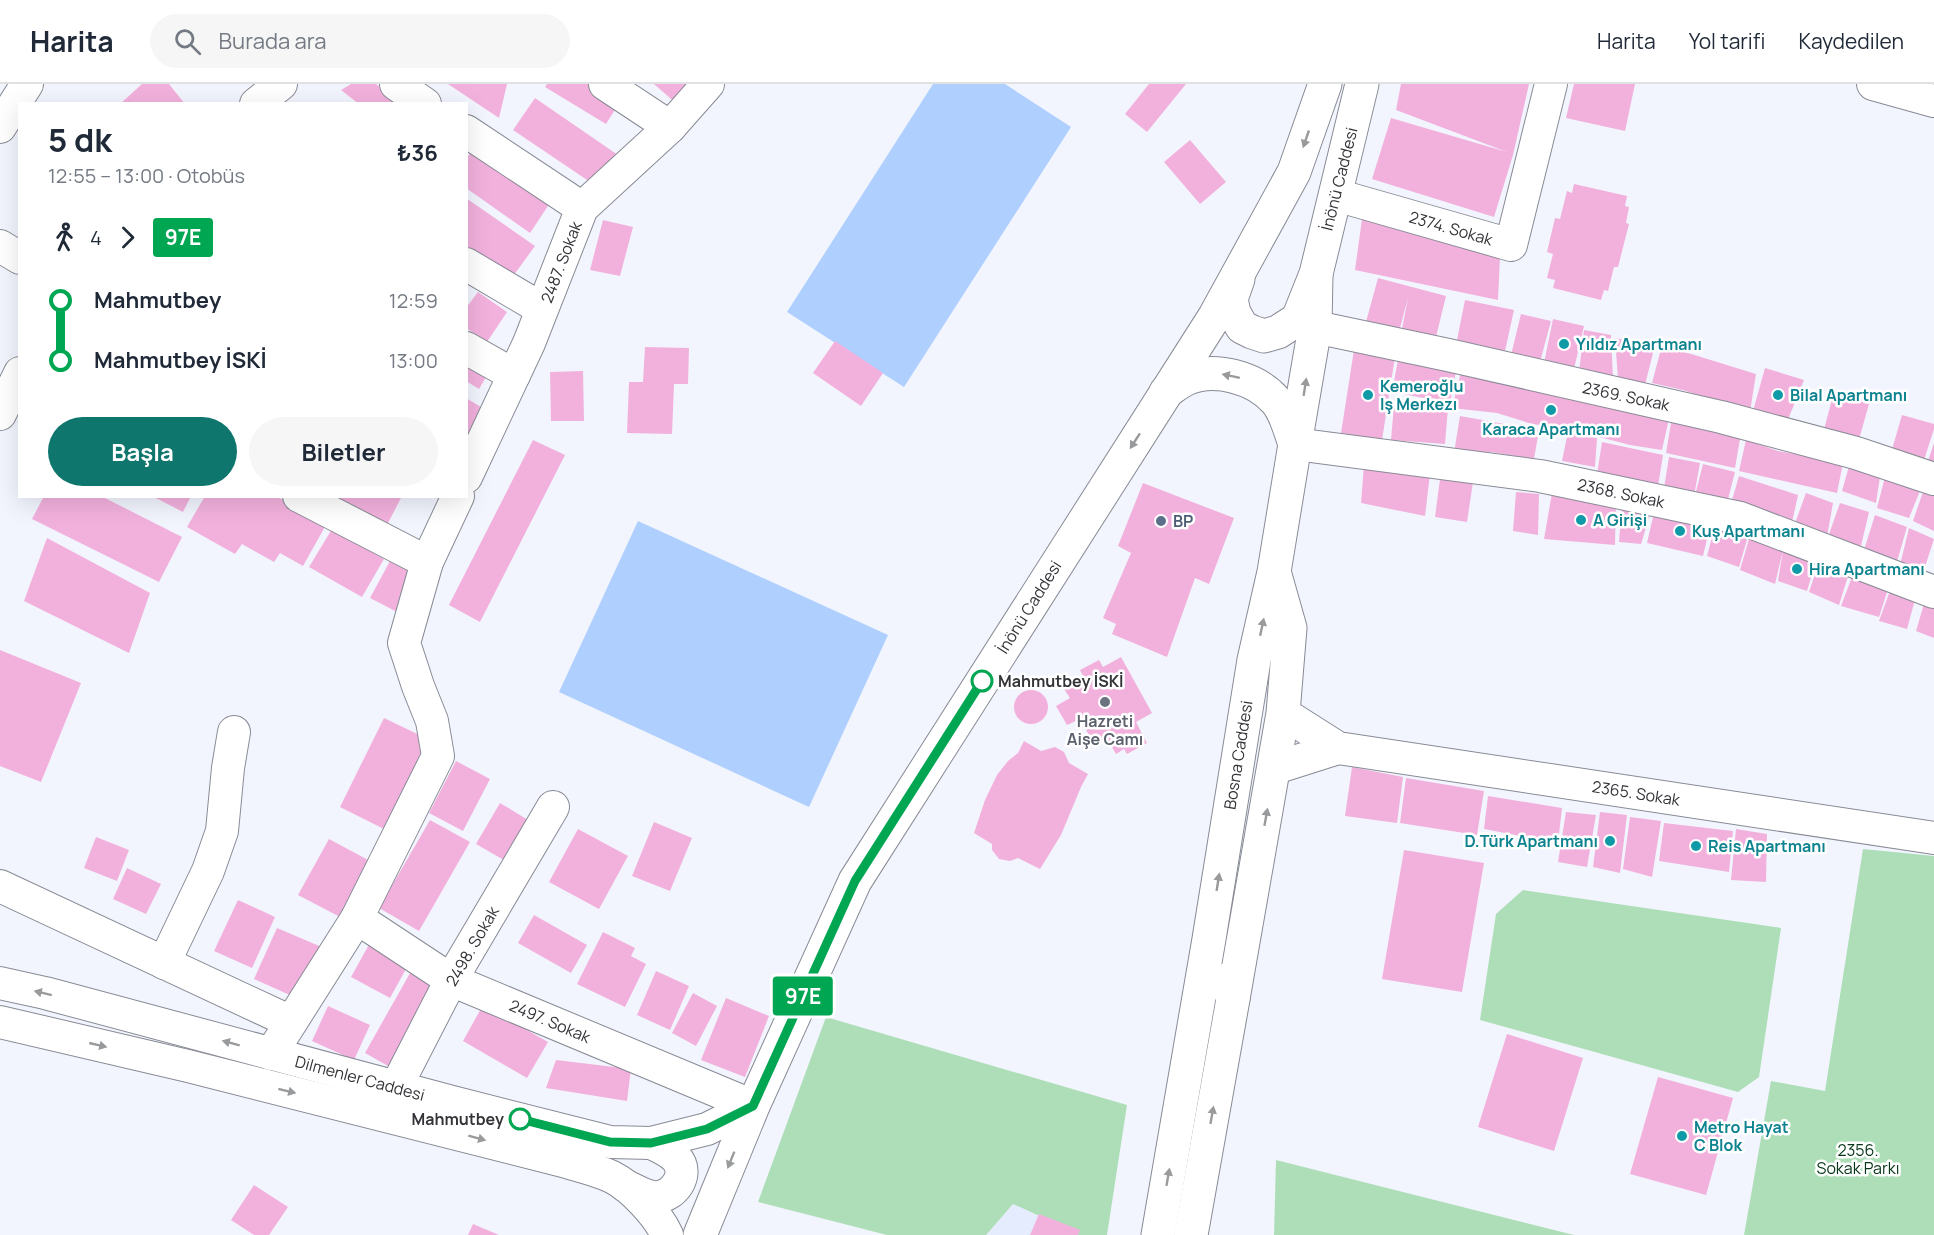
<!DOCTYPE html>
<html lang="tr">
<meta charset="utf-8">
<style>
body{margin:0;font-family:Manrope,sans-serif;background:#f6f6f7;color:#1f2937;height:100vh;display:flex;flex-direction:column;font-size:22px;white-space:nowrap}
*{box-sizing:border-box;margin:0}
p{font-size:20px;color:#747a83}
.icon{flex:none;width:33px;height:33px;fill:none;stroke:currentColor;stroke-width:2;stroke-linecap:round;stroke-linejoin:round}
.map{position:relative;flex:1;overflow:hidden}
.panel{position:absolute;left:18px;top:18px;width:450px;height:396px;display:flex;flex-direction:column;background:#fff;border-radius:0px;box-shadow:0 6px 24px #0002}
.panel>*{flex:none}
.badge{padding:0 12px;border-radius:4px;font-size:21px;line-height:39px}
.map>.badge{position:absolute;translate:-50% -50%;box-shadow:0 0 0 3px #fff}
.legs{display:flex;align-items:center;gap:9px;height:66px;padding:0 30px;font-size:20px}
.legs p{margin-inline-start:auto}
.summary{display:flex;align-items:center;justify-content:space-between;height:102px;padding:0 30px}
h1{font-size:33px;font-weight:700;line-height:45px}
.button{display:flex;gap:12px;margin-top:auto;padding:12px 30px}
.button a{flex:1;height:69px;border-radius:36px;background:#0f766e;color:#fff;font-size:24px;font-weight:700;line-height:69px;text-align:center}
.button a+a{background:#f6f6f7;color:#1f2937}
ul{padding:0 30px;list-style:none}
li{display:flex;align-items:center;gap:21px;height:60px;font-size:22px}
li i{display:grid;place-items:center;width:9px;height:100%;margin:0 8px;background:currentColor}
li i::after{content:'';width:15px;height:15px;margin:-8px;border:4px solid;border-radius:50%;background:#fff}
li p{margin-inline-start:auto}
li:first-child i{background:linear-gradient(#0000 50%,currentColor 0)}
li:last-child i{background:linear-gradient(currentColor 50%,#0000 0)}
header{display:flex;align-items:center;gap:36px;box-sizing:border-box;height:84px;padding:0 30px;background:#fff;border-bottom:2px solid #e0e1e3}
header strong{font-size:28px}
nav{display:flex;gap:33px;margin-inline-start:auto;font-size:21px}
.search{width:420px;height:54px;background:#f6f6f7;display:flex;align-items:center;gap:15px;box-sizing:border-box;padding:0 21px;border-radius:33px;color:#747a83;font-size:22px}
.map>svg:first-child{display:block}
.built{fill:#e5ecfd}
.green{fill:#aedeb8}
.water{fill:#afcffe}
.building{fill:#f2b1dd}
.lines{fill:none;stroke-linecap:round;stroke-linejoin:round}
.minor-casing{stroke:#888b95;stroke-width:34}
.major-casing{stroke:#888b95;stroke-width:35}
.minor{stroke:#fff;stroke-width:32}
.major{stroke:#fff;stroke-width:33}
.oneway{fill:#999a9c}
.line-1-casing{stroke:#fff;stroke-width:14}
.line-1{stroke:#00a651;stroke-width:9}
.culture-dot{fill:#0f9aa8;stroke:#fff;stroke-width:2}
.service-dot{fill:#5c6f8a;stroke:#fff;stroke-width:2}
.stop-1-dot{fill:#fff;stroke:#00a651;stroke-width:3}
.worship-dot{fill:#6b7280;stroke:#fff;stroke-width:2}
.labels{text-anchor:middle;stroke-width:5;stroke-linejoin:round;paint-order:stroke}
.street-label{font-size:16px;fill:#333438;stroke:#fff}
.culture-label{font-size:16px;font-weight:bold;fill:#0d838f;stroke:#fff;text-anchor:start}
.service-label{font-size:16px;font-weight:bold;fill:#4e5e75;stroke:#fff;text-anchor:start}
.stop-label{font-size:16px;font-weight:bold;fill:#333438;stroke:#fff;text-anchor:start}
.worship-label{font-size:16px;font-weight:bold;fill:#5b616d;stroke:#fff}
.park-label{font-size:16px;fill:#063618;stroke:#fff}
</style>
<header>
<strong>Harita</strong>
<div class="search"><svg class="icon" aria-label="search" viewBox="0 0 24 24"><circle cx="10" cy="10" r="6"/><path d="M15 15l6 6"/></svg>Burada ara</div>
<nav><a>Harita</a><a>Yol tarifi</a><a>Kaydedilen</a></nav>
</header>
<div class="map">
<svg width="1934" height="1151" viewBox="0 0 1934 1151">
<rect width="100%" height="100%" fill="#f2f5fe"/>
<path class="built" d="M1013,1120L1077,1149L1076,1151H986Z"/>
<g class="green">
<path d="M1863,765L1934,772V1151H1744L1771,997L1825,1007Z"/>
<path d="M1523,806L1781,844L1759,993L1738,1008L1480,936L1496,830Z"/>
<path d="M826,933L1127,1021L1107,1151H1076L1077,1149L1013,1120L986,1151H887L758,1118Z"/>
<path d="M1276,1076L1570,1150L1575,1151H1274Z"/>
</g>
<g class="water">
<path d="M933,0H1005L1071,43L904,303L787,228Z"/>
<path d="M638,437L888,551L809,723L559,608Z"/>
</g>
<g class="building">
<path d="M142,0H169L185,20H120Z"/>
<path d="M351,0H376L401,20H359L341,6Z"/>
<path d="M448,0H507L499,34Z"/>
<path d="M547,0H591L620,18L606,40L545,3Z"/>
<path d="M654,0H696L678,21Z"/>
<path d="M1149,0H1186L1147,48L1125,30Z"/>
<path d="M1401,0H1529L1513,71L1494,133L1372,95L1391,34L1507,68L1396,26Z"/>
<path d="M1574,0H1635L1625,47L1566,34Z"/>
<path d="M535,14L618,71L596,102L513,46Z"/>
<path d="M1190,56L1226,98L1200,120L1164,78Z"/>
<path d="M474,64L552,116L530,149L466,104V75Z"/>
<path d="M1574,100L1627,112L1625,122L1629,123L1626,139L1629,140L1618,183H1614L1608,207L1604,206L1601,216L1553,204L1555,196L1547,194L1553,170L1547,168L1555,134L1560,135L1567,107L1572,109Z"/>
<path d="M466,114L535,162L511,195L466,163Z"/>
<path d="M1362,135L1500,172L1498,216L1355,186Z"/>
<path d="M603,136L633,143L620,192L590,186Z"/>
<path d="M1378,194L1446,212L1436,253L1402,245L1408,214L1400,244L1366,238Z"/>
<path d="M478,208L507,228L487,258L466,244V224Z"/>
<path d="M1465,216L1514,226L1505,267L1457,256Z"/>
<path d="M1521,230L1551,237L1540,278L1511,271Z"/>
<path d="M1553,235L1584,242L1574,285L1544,279Z"/>
<path d="M1584,246L1611,251L1613,294L1579,288Z"/>
<path d="M1615,254L1655,261L1645,301L1618,295Z"/>
<path d="M835,257L883,289L861,322L813,289Z"/>
<path d="M1662,261L1756,290L1750,328L1683,306L1652,299Z"/>
<path d="M645,263L689,264L688,300H674L672,350L627,349L629,298H643Z"/>
<path d="M1354,266L1395,273L1382,356L1341,349Z"/>
<path d="M466,273L489,288L479,305L466,297Z"/>
<path d="M1398,276L1456,287L1450,319L1392,308Z"/>
<path d="M1765,284L1804,296L1787,338L1753,327Z"/>
<path d="M583,287L584,337H551L550,288Z"/>
<path d="M1461,288L1669,335L1662,366L1630,361L1565,344L1532,340L1497,329L1452,324Z"/>
<path d="M1834,308L1869,320L1858,359L1823,349Z"/>
<path d="M466,314L486,326L466,356Z"/>
<path d="M1394,321L1448,324L1445,360L1391,356Z"/>
<path d="M1902,331L1934,340V345L1924,376L1891,369Z"/>
<path d="M1460,332L1539,346L1534,375L1491,368L1454,369Z"/>
<path d="M1672,333L1741,349L1735,384L1666,369Z"/>
<path d="M1568,348L1597,354L1595,383L1562,377Z"/>
<path d="M533,356L565,371L480,538L449,521Z"/>
<path d="M1746,356L1778,367L1843,379L1837,409L1739,387Z"/>
<path d="M1602,358L1663,371L1658,402L1597,390Z"/>
<path d="M1934,359V379L1928,377Z"/>
<path d="M1669,373L1700,379L1694,412L1664,404Z"/>
<path d="M1851,375L1881,386L1876,419L1842,407Z"/>
<path d="M1703,380L1735,388L1727,419L1695,411Z"/>
<path d="M1364,381L1430,390L1425,432L1361,419Z"/>
<path d="M1886,389L1922,402L1909,434L1877,424Z"/>
<path d="M1739,392L1798,411L1791,443L1730,423Z"/>
<path d="M1440,395L1473,398L1467,438L1435,433Z"/>
<path d="M1143,399L1234,434L1209,500L1195,494L1167,573L1112,550L1116,540L1103,534L1131,469L1118,462Z"/>
<path d="M1925,402L1934,405V447L1913,437Z"/>
<path d="M1516,408L1539,410L1538,451L1513,447Z"/>
<path d="M1552,409L1616,418L1615,461L1544,455Z"/>
<path d="M1806,409L1833,419L1827,453L1794,442Z"/>
<path d="M44,412H101L182,453L159,498L32,435Z"/>
<path d="M152,412H191L183,428Z"/>
<path d="M205,412H276L326,441L303,482L280,469L274,478L242,460L235,470L187,443Z"/>
<path d="M333,412H402L387,441Z"/>
<path d="M1622,419L1653,421L1641,460L1619,458Z"/>
<path d="M1840,419L1869,428L1861,462L1828,453Z"/>
<path d="M1656,420L1712,434L1703,472L1647,459Z"/>
<path d="M1875,431L1907,443L1896,481L1864,466Z"/>
<path d="M1716,438L1749,449L1739,483L1707,472Z"/>
<path d="M1909,444L1934,455L1923,489L1900,481Z"/>
<path d="M332,445L384,475L362,513L309,483Z"/>
<path d="M1751,448L1817,474L1807,507L1778,497L1783,466L1775,500L1740,486Z"/>
<path d="M47,454L150,509L129,569L24,517Z"/>
<path d="M1821,472L1850,486L1839,521L1809,508Z"/>
<path d="M390,477L420,493L401,530L370,514Z"/>
<path d="M1855,485L1889,502L1879,533L1841,522Z"/>
<path d="M1891,504L1916,512L1907,545L1879,537Z"/>
<path d="M1926,513L1934,516V554L1916,547Z"/>
<path d="M0,566L81,599L41,698L0,682Z"/>
<path d="M1121,573L1152,629L1136,638L1147,659L1127,670L1124,665L1116,670L1108,656L1095,662L1080,635L1067,641L1056,622L1070,614L1064,605L1084,594L1080,586L1099,576L1103,583Z"/>
<circle cx="1031" cy="623" r="17"/>
<path d="M384,634L434,658L386,746L340,723Z"/>
<path d="M1024,657L1041,667L1055,663L1064,668L1069,679L1088,690L1081,703L1061,751L1040,785L1018,774L1010,777L999,775L992,766V760L974,749L985,716L997,691L1008,677L1018,669Z"/>
<path d="M456,677L490,695L463,747L429,729Z"/>
<path d="M1352,683L1403,693L1397,739L1345,732Z"/>
<path d="M1406,694L1484,707L1477,751L1400,739Z"/>
<path d="M1488,712L1562,724L1558,759L1484,745Z"/>
<path d="M500,719L533,739L509,779L476,760Z"/>
<path d="M1566,728L1596,731L1587,783L1558,778Z"/>
<path d="M1600,728L1627,731L1620,789L1593,783Z"/>
<path d="M1630,733L1661,737L1652,793L1623,785Z"/>
<path d="M430,736L470,758L419,847L379,824Z"/>
<path d="M654,738L692,754L670,807L632,792Z"/>
<path d="M1664,739L1733,747L1729,788L1659,777Z"/>
<path d="M578,745L628,772L599,825L549,798Z"/>
<path d="M1736,745L1767,750L1766,798L1731,796Z"/>
<path d="M96,753L129,766L117,797L84,784Z"/>
<path d="M329,755L370,777L340,833L298,811Z"/>
<path d="M1404,766L1484,779L1462,908L1382,895Z"/>
<path d="M127,784L161,800L146,830L113,815Z"/>
<path d="M238,816L275,833L252,884L214,867Z"/>
<path d="M534,831L587,861L571,889L518,859Z"/>
<path d="M277,844L324,864L301,916L254,895Z"/>
<path d="M603,848L635,864L631,872L646,880L625,923L577,900Z"/>
<path d="M372,855L411,876L390,914L351,893Z"/>
<path d="M414,882L445,899L397,987L365,969Z"/>
<path d="M656,887L689,902L670,946L637,931Z"/>
<path d="M693,909L717,922L696,962L672,949Z"/>
<path d="M726,914L769,932L745,993L701,976Z"/>
<path d="M483,921L548,958L527,994L463,957Z"/>
<path d="M328,922L370,941L354,976L312,957Z"/>
<path d="M1507,950L1583,974L1554,1067L1478,1043Z"/>
<path d="M556,976L631,985L627,1017L546,1004Z"/>
<path d="M1658,993L1733,1014L1706,1111L1630,1090Z"/>
<path d="M254,1101L288,1123L269,1151H254L231,1136Z"/>
<path d="M1039,1130L1080,1146L1078,1151H1030Z"/>
<path d="M473,1140L499,1151H468Z"/>
</g>
<g class="lines">
<g class="minor-casing">
<g id="minor">
<path d="M396,0L425,20"/>
<path d="M605,0L670,43"/>
<path d="M1873,0L1934,17"/>
<path d="M256,20L281,0"/>
<path d="M0,43L27,0"/>
<path d="M466,47L582,124"/>
<path d="M1336,111L1511,161L1551,0"/>
<path d="M0,162L20,174"/>
<path d="M466,180L542,225"/>
<path d="M1315,243L1448,271L1721,333L1856,369L1934,395"/>
<path d="M466,264L514,291"/>
<path d="M0,330L20,289"/>
<path d="M1295,360L1540,392L1740,434L1934,508"/>
<path d="M466,393L529,259L582,124L670,43L708,0"/>
<path d="M299,412L427,478"/>
<path d="M1283,629L1338,664L1934,754"/>
<path d="M1275,684L1338,664"/>
<path d="M0,802L291,938"/>
<path d="M357,834L451,896L753,1022"/>
<path d="M164,879L208,787L222,747L228,684L234,648"/>
<path d="M0,899L45,909L452,1018L610,1058L651,1059L707,1045L753,1022"/>
<path d="M0,938L188,982L563,1077C579,1082 597,1086 612,1093C632,1103 658,1131 667,1151"/>
<path d="M271,970L357,834L438,672L432,637L418,602L404,559L427,478L458,412"/>
<path d="M396,1003L451,896L553,723"/>
<path d="M626,1102C635,1106 644,1112 653,1113C673,1115 691,1090 676,1074C669,1067 660,1063 651,1059"/>
</g>
</g>
<g class="major-casing">
<g id="major">
<path d="M1238,195L1231,215L1234,229L1242,243L1252,248L1264,252L1278,248L1298,235L1316,190L1362,0"/>
<path d="M1166,308C1172,304 1179,298 1186,295C1215,282 1256,294 1276,317C1286,328 1290,347 1295,360"/>
<path d="M1233,915L1283,629L1290,544L1275,491"/>
<path d="M700,1151L753,1022L855,797L1215,232L1294,88L1325,0"/>
<path d="M1158,1151L1209,855L1254,576L1274,488L1295,360L1315,243L1316,190"/>
<path d="M1191,1151L1233,915L1226,896"/>
</g>
</g>
<use href="#minor" class="minor"/>
<use href="#major" class="major"/>
</g>
<defs><path id="oneway-solid" d="M-6-.8H1V-3.2L6.5 0L1 3.2V.8H-6Z" transform="scale(1.5)"/></defs>
<g class="oneway">
<use href="#oneway-solid" transform="translate(1306 55) rotate(109)"/>
<use href="#oneway-solid" transform="translate(1231 292) rotate(-168)"/>
<use href="#oneway-solid" transform="translate(1305 303) rotate(-81)"/>
<use href="#oneway-solid" transform="translate(1135 357) rotate(123)"/>
<use href="#oneway-solid" transform="translate(1262 543) rotate(-78)"/>
<use href="#oneway-solid" transform="translate(1266 733) rotate(-80)"/>
<use href="#oneway-solid" transform="translate(1218 798) rotate(-81)"/>
<use href="#oneway-solid" transform="translate(43 909) rotate(-166)"/>
<use href="#oneway-solid" transform="translate(231 959) rotate(-165)"/>
<use href="#oneway-solid" transform="translate(98 961) rotate(13)"/>
<use href="#oneway-solid" transform="translate(287 1007) rotate(14)"/>
<use href="#oneway-solid" transform="translate(1212 1031) rotate(-80)"/>
<use href="#oneway-solid" transform="translate(477 1054) rotate(15)"/>
<use href="#oneway-solid" transform="translate(731 1076) rotate(112)"/>
<use href="#oneway-solid" transform="translate(1168 1093) rotate(-80)"/>
</g>
<g class="lines">
<g class="line-1-casing">
<path id="line-1" d="M520,1035L610,1058L651,1059L707,1045L753,1022L855,797L982,597"/>
</g>
<use href="#line-1" class="line-1"/>
</g>
<g class="culture-dot">
<circle cx="1564" cy="260" r="6"/>
<circle cx="1368" cy="311" r="6"/>
<circle cx="1778" cy="311" r="6"/>
<circle cx="1551" cy="326" r="6"/>
<circle cx="1581" cy="436" r="6"/>
<circle cx="1680" cy="447" r="6"/>
<circle cx="1797" cy="485" r="6"/>
<circle cx="1610" cy="757" r="6"/>
<circle cx="1696" cy="762" r="6"/>
<circle cx="1682" cy="1052" r="6"/>
</g>
<circle class="service-dot" cx="1161" cy="437" r="6"/>
<g class="stop-1-dot">
<circle cx="982" cy="597" r="10"/>
<circle cx="520" cy="1035" r="10"/>
</g>
<circle class="worship-dot" cx="1105" cy="618" r="6"/>
<g class="labels">
<g class="street-label">
<text transform="translate(1339 95) rotate(-76)" y="6">İnönü Caddesi</text>
<text transform="translate(1451 144) rotate(16)" y="6">2374. Sokak</text>
<text transform="translate(561 178) rotate(-69)" y="6">2487. Sokak</text>
<text transform="translate(1626 312) rotate(12)" y="6">2369. Sokak</text>
<text transform="translate(1621 409) rotate(12)" y="6">2368. Sokak</text>
<text transform="translate(1029 523) rotate(-58)" y="6">İnönü Caddesi</text>
<text transform="translate(1238 671) rotate(-81)" y="6">Bosna Caddesi</text>
<text transform="translate(1636 709) rotate(9)" y="6">2365. Sokak</text>
<text transform="translate(472 862) rotate(-60)" y="6">2498. Sokak</text>
<text transform="translate(550 937) rotate(23)" y="6">2497. Sokak</text>
<text transform="translate(360 994) rotate(15)" y="6">Dilmenler Caddesi</text>
</g>
<g class="culture-label">
<text x="1576" y="266">Yıldız Apartmanı</text>
<text x="1380" y="308">Kemeroğlu<tspan x="1380" dy="18">Iş Merkezı</tspan></text>
<text x="1790" y="317">Bilal Apartmanı</text>
<text x="1551" y="351" text-anchor="middle">Karaca Apartmanı</text>
<text x="1593" y="442">A Girişi</text>
<text x="1692" y="453">Kuş Apartmanı</text>
<text x="1809" y="491">Hira Apartmanı</text>
<text x="1598" y="763" text-anchor="end">D.Türk Apartmanı</text>
<text x="1708" y="768">Reis Apartmanı</text>
<text x="1694" y="1049">Metro Hayat<tspan x="1694" dy="18">C Blok</tspan></text>
</g>
<g class="service-label">
<text x="1173" y="443">BP</text>
</g>
<g class="stop-label">
<text x="998" y="603">Mahmutbey İSKİ</text>
<text x="504" y="1041" text-anchor="end">Mahmutbey</text>
</g>
<g class="worship-label">
<text x="1105" y="643">Hazreti<tspan x="1105" dy="18">Aişe Camı</tspan></text>
</g>
<g class="park-label">
<text x="1858" y="1072">2356.<tspan x="1858" dy="18">Sokak Parkı</tspan></text>
</g>
</g>
</svg>
<b class="badge" style="left:803px;top:912px;background:#00a651;color:#fff">97E</b>
<section class="panel">
<div class="summary"><div><h1>5 dk</h1><p>12:55 – 13:00 · Otobüs</p></div><b>₺36</b></div>
<div class="legs"><svg class="icon" aria-label="walk" viewBox="0 0 24 24"><circle cx="13" cy="4" r="2"/><path d="M13 8l-2 6 4 7M11 14l-3 7M7 12l3-4h3l4 4"/></svg>4<svg class="icon" aria-label="forward" viewBox="0 0 24 24"><path d="M9 5l7 7-7 7"/></svg><b class="badge" style="background:#00a651;color:#fff">97E</b></div>
<ul>
<li><i style="color:#00a651"></i><b>Mahmutbey</b><p>12:59</p></li>
<li><i style="color:#00a651"></i><b>Mahmutbey İSKİ</b><p>13:00</p></li>
</ul>
<div class="button"><a>Başla</a><a>Biletler</a></div>
</section>
</div>
